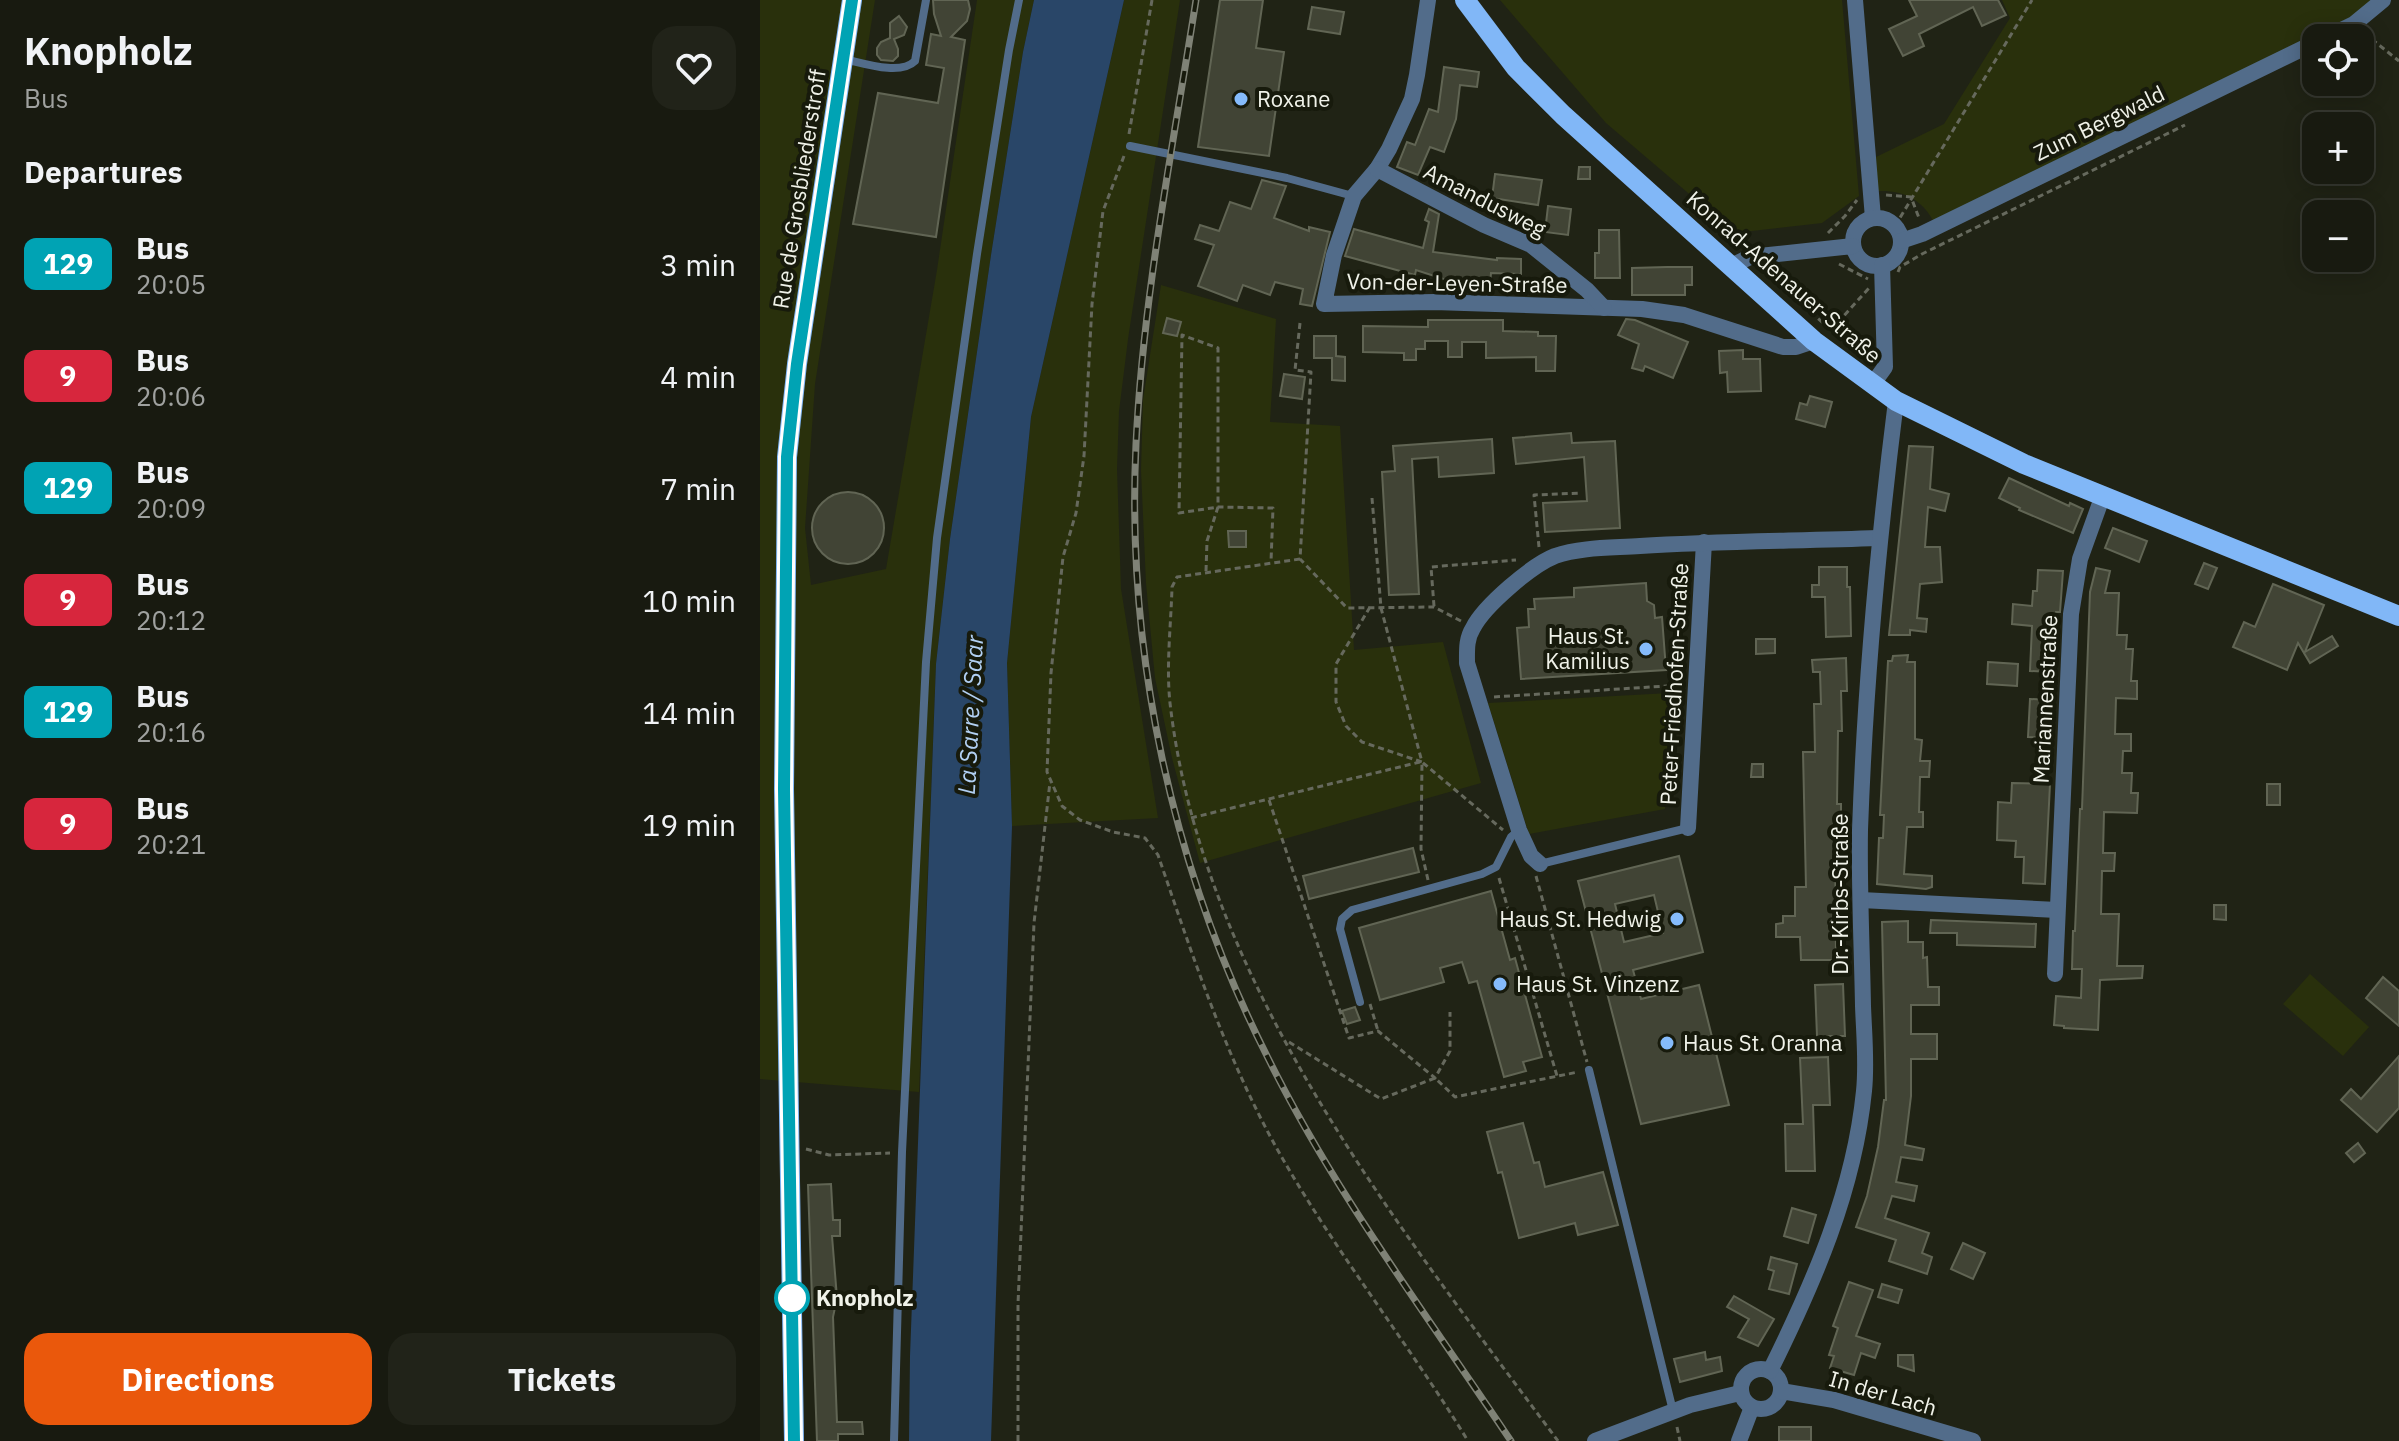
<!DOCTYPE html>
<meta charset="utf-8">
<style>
body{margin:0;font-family:"IBM Plex Sans",sans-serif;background:#212319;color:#f1f3f6;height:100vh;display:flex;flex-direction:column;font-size:30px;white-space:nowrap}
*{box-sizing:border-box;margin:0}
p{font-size:26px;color:#9fa19f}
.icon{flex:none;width:44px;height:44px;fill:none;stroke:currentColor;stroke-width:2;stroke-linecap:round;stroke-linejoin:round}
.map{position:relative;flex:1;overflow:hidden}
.drawer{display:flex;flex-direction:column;background:#181a10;width:760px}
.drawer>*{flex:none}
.badge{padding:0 16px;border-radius:12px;font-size:28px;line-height:52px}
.buttons{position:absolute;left:1542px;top:24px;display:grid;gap:16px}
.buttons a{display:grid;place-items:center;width:72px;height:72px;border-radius:16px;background:#181a10;box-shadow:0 4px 20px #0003,0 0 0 2px #363830;font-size:40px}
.map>.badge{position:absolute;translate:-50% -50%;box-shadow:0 0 0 4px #fff}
h2{padding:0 24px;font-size:30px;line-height:72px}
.round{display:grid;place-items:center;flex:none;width:84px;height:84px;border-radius:24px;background:#212319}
.head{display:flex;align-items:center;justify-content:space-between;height:136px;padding:0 24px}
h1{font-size:38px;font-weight:700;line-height:60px}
.cta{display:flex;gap:16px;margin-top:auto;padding:16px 24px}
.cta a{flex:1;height:92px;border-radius:24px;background:#ea580c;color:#fff;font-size:32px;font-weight:700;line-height:92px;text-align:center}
.cta a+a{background:#212319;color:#f1f3f6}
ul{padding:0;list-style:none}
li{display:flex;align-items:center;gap:24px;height:112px;padding:0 24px}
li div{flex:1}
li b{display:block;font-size:30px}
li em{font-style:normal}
li .badge{min-width:88px;font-weight:700;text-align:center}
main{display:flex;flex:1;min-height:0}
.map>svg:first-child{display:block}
.green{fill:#29300c}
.water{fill:#294668}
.building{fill:#414435;stroke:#616554;stroke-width:2;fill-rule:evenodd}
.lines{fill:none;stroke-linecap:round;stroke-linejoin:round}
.path{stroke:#66695d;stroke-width:3;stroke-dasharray:6 4;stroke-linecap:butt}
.service{stroke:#526c8a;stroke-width:8}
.minor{stroke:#526c8a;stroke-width:16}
.primary{stroke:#81b7f7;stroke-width:20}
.rail-casing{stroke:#7f8276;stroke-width:7}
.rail{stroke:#171a0c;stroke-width:4;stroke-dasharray:12;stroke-linecap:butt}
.line-casing{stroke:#fff;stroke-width:18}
.line{stroke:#00a3b4;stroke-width:12}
.poi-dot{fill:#85bbfb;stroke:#171a0c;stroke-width:3}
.stop-dot{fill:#fff;stroke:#00a3b4;stroke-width:4}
.labels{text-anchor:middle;stroke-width:8;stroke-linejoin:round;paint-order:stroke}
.poi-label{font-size:22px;fill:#f0f2e9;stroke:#171a0c;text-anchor:start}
.street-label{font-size:22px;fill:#f0f2e9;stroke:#171a0c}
.stop-label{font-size:22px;font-weight:bold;fill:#f0f2e9;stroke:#171a0c;text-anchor:start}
.water-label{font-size:24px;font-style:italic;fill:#b2d0f3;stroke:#171a0c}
</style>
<main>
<section class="drawer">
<div class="head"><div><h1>Knopholz</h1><p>Bus</p></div><a class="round"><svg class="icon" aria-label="heart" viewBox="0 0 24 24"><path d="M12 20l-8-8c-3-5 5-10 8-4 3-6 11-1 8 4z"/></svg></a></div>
<h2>Departures</h2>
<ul>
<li><span class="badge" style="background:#00a3b4;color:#fff">129</span><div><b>Bus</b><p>20:05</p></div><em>3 min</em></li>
<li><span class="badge" style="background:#d7263d;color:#fff">9</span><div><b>Bus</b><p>20:06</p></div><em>4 min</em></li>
<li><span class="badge" style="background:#00a3b4;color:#fff">129</span><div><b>Bus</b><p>20:09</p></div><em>7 min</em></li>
<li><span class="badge" style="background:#d7263d;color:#fff">9</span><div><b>Bus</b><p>20:12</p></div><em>10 min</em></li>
<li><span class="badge" style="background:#00a3b4;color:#fff">129</span><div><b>Bus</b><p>20:16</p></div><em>14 min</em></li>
<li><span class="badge" style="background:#d7263d;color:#fff">9</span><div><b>Bus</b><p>20:21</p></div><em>19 min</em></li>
</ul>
<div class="cta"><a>Directions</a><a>Tickets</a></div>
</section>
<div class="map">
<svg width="1639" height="1441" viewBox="0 0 1639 1441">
<rect width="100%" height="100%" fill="#202315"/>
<g class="green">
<path d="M0,0H115L55,384L45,528L51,585L126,569L177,270L217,0H274L263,52L231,255L190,539L176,664L159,1092L0,1079Z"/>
<path d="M364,0H420L368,339L359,411L357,469L361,589L398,818L252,826L247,663L271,417Z"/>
<path d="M740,0H1082L1099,196L1062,223L975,233L846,123Z"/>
<path d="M1242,0H1615L1591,20L1174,222C1162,199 1143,190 1118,191L1116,157L1184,124L1250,18Z"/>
<path d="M401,285L516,319L510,422L580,426L594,650L683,642L721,783L440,863L412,758L395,678L386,583L381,470L383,400Z"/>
<path d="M910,693L905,809L769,834L728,703Z"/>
<path d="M1550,974L1609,1027L1583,1056L1523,1004Z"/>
</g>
<path class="water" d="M274,0H364L271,417L247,663L252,826L231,1441H149L150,1356L176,664L190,539L231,255L263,52Z"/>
<g class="building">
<path d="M173,0H208L210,9L207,21L191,37L205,40L176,237L93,224L118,93L178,103L184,68L166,65L171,34L181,36L174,14Z"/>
<path d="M460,0H503L496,48L524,52L509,156L438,147Z"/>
<path d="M1149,0H1238L1246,15L1222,26L1213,7L1159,34L1164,46L1143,56L1129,29L1157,16Z"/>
<path d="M552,7L584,12L580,34L548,29Z"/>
<path d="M139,16L147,27L144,35L134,39L138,49V56L133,61L121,60L117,55V48L121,42L130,38V23Z"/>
<path d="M684,67L719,72L717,87L700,85L696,119L684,152L670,147L658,175L637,167L647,142L655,145L669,109L678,112Z"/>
<path d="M819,167H830V179H818Z"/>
<path d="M735,174L782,180L778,205L732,198Z"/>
<path d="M502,180L526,186L514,218L549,231V227L570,232L552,306L540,304L543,289L515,282L510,295L483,285L477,301L438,286L454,245L435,239L440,225L459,231L470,202L491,209Z"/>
<path d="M788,206L811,209L808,235L785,232Z"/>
<path d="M669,209L679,214L673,252L737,260V258L761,259V274L731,273L730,285L693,282L656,270L655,275L585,256L594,229L663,248L669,222L665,220Z"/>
<path d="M839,230H859L860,278H835V253H839Z"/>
<path d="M907,267H932V285H925V295H872V268Z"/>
<path d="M407,318L421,322L417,336L403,333Z"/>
<path d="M866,319L875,320L928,342L913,378L885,366L883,371L872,368L879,344L858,335Z"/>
<path d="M668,320H743V331L778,332V336H796L795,371H776V357L726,358V342H702V357H688V341H665V349H656V360H644V353L603,352V326L668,327Z"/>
<path d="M554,336H576V356L585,357V381L572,380V358H554Z"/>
<path d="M983,350V359H1000L1001,391L968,392L967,372L960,373L959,351Z"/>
<path d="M524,374L545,377L542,399L520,396Z"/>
<path d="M1050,396L1072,402L1065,427L1036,419L1040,403L1047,405Z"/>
<path d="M811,433L812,443L855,441L860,528L785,532L783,503L827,501L824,457L756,464L753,438Z"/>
<path d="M732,439L734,473L679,477L678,457L652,459L659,594L629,595L622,472L635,471L633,446Z"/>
<path d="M1149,446L1173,447L1170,489L1189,494L1185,511L1168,507L1165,547H1180L1182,582L1160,584L1157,618L1167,619L1166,632L1150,630V635H1129Z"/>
<path d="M1249,478L1309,506L1310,503L1323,509L1313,533L1259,510L1260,508L1239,498Z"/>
<circle cx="88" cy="528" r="36"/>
<path d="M1353,528L1387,541L1379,562L1345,548Z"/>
<path d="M468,531H486V547H469Z"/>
<path d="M1444,563L1457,568L1448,589L1435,584Z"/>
<path d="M1059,567H1087V587H1090L1091,636L1066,637L1065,597H1052V585H1059Z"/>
<path d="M1336,568L1350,571L1345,593H1359L1357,635H1367L1366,649H1373L1371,681H1377V699L1356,698L1355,734H1371V751H1363L1362,773H1372L1371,793H1378L1377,813L1344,812L1343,853H1355L1354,871H1342L1341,914H1359L1357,966H1383L1382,978L1340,980L1338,1030L1304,1028V1026L1294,1025L1296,996L1321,998L1322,969H1312L1313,931H1315L1320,809H1322L1330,592Z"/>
<path d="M1278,570L1303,571L1300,612H1296L1293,669L1291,672L1270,671L1272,626L1252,624L1253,604L1272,606L1273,591H1277Z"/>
<path d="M886,583L887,601L894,605L895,618L902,617L906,670L761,679L757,628L769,627L768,609H775L774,599L814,597V588Z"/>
<path d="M1513,584L1564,605L1545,652L1572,636L1578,646L1550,663L1538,643L1527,670L1473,647L1484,622L1495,627Z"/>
<path d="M996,639H1015V653L996,654Z"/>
<path d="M1148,655L1147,662H1155V739L1162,740L1160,761H1170L1169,777H1160L1159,812H1163V827H1147L1144,874L1172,876V887L1166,889L1117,884L1119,838H1123L1124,815H1120L1128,661H1132L1133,656Z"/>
<path d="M1086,658L1087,691H1081L1082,731H1078L1077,804H1081V823H1075L1076,960H1041L1040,937H1016V924L1023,923V916H1035V887H1046L1043,752H1055L1054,704H1061L1060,672H1053L1052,660Z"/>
<path d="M1228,662L1258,664L1257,686L1227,684Z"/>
<path d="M1270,699L1293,700L1292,738L1268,737Z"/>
<path d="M992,764H1003V777H991Z"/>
<path d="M1252,783L1290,784L1285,884L1263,883L1264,857H1255L1256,841L1237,840L1238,802L1251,803Z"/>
<rect x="1507" y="784" width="13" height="21"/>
<path d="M653,848L659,872L549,899L543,876Z"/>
<path d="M919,856L943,952L873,970L881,999L939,985L969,1105L881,1124L818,881ZM894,895L903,933L864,942L855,904Z"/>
<path d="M731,891L750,960L755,958L782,1057L763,1062L766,1071L744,1077L717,981L709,983L702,962L680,968L684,982L620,1000L599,928Z"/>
<path d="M1454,905H1466V920L1454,919Z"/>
<path d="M1171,920L1276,924L1275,947L1197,945V933H1170Z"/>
<path d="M1148,921V942H1163V958L1167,957L1168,987H1179V1005H1151V1034H1177V1059H1151V1096L1145,1145L1164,1149L1162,1160L1141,1157L1136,1182L1157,1186L1154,1201L1132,1196L1125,1218L1169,1233L1162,1253L1172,1257L1167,1274L1129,1261L1136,1240L1096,1227L1107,1196L1118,1147L1124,1100H1126L1122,922Z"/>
<path d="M1623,977L1639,991V1026L1606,998Z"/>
<path d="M1083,984L1085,1036H1057L1055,985Z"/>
<path d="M595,1007L600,1020L587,1024L582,1011Z"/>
<path d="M1639,1056V1108L1617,1132L1581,1100L1591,1089L1601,1099Z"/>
<path d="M1068,1057L1070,1105H1053L1055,1171H1026L1025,1124H1043L1040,1058Z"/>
<path d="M763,1123L774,1163L779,1162L785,1187L843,1172L858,1225L818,1235L815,1223L759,1238L742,1172L738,1173L727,1132Z"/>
<path d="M1598,1143L1605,1153L1594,1162L1586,1153Z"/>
<path d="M71,1184L73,1220H80V1236H72L77,1298L73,1317L77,1422H102L103,1434H78V1441H57L48,1185Z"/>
<path d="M1032,1208L1056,1215L1048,1243L1024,1236Z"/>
<path d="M1203,1243L1225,1253L1213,1279L1191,1269Z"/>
<path d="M1011,1257L1037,1264L1029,1294L1009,1289L1014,1271L1008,1269Z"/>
<path d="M1089,1282L1113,1290L1096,1336L1120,1344L1115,1358L1101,1353L1094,1375L1070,1368L1074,1356L1069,1355L1078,1328L1073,1326Z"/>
<path d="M1122,1284L1142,1290L1138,1303L1118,1297Z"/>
<path d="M974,1296L1014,1319L998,1346L978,1337L989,1319L967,1307Z"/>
<path d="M945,1352L946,1360L960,1357L962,1371L920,1382L914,1359Z"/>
<path d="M1138,1355H1153L1154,1371L1138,1366Z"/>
<rect x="1019" y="1427" width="32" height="14"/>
</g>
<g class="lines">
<g class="path">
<path d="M1604,33L1639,61"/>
<path d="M369,134L392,0"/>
<path d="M364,156L343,211L332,304L324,456L316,513L303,557L291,673L287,772L302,806L320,820L353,832L385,838L398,855C432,954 465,1055 516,1147C573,1249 647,1341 708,1441"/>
<path d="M1126,195L1151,197L1159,218"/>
<path d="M1135,226L1272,0"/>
<path d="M1068,233L1085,216L1097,200"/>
<path d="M1079,264L1108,279"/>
<path d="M1006,272L1072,331"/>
<path d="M1138,272L1140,267L1162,254L1425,125"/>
<path d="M540,323L535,370L551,372L540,559L587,608L674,607L701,621"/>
<path d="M1071,330L1109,288"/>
<path d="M612,498L621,608L662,762"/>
<path d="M779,547L774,495L821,493"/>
<path d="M540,559L417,577L412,587C411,625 406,665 410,703C442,981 636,1223 798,1441"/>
<path d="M446,571L447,541L458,507L419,513L422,335L458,348V507L513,508L511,562"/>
<path d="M674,606L671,567L756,560"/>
<path d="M610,607L576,664V702L586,726L602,742L662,762"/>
<path d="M734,697L922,685"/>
<path d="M509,800L589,1038L618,1031L675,1078L690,1051V1012"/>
<path d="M431,818L660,762"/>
<path d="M776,876L827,1062"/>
<path d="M739,878L797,1076"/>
<path d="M668,880L661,849L662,762L743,830"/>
<path d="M610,1004L618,1031"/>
<path d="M529,1042L621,1099L675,1078L695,1097L818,1072"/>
<path d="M46,1149L69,1155L130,1153"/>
<path d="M917,1427L920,1441"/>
<path d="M258,1441V1304L274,923L290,782"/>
</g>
<g class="service">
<path d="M84,59C103,63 140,76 155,61L166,0"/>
<path d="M370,146L527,178L593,196"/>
<path d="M780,864L928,828"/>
<path d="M600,1002L580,929L582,919L592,910L722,874L736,867L751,837L759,830"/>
<path d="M829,1070L913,1411"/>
<path d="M134,1441L142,1152L166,662L177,538L217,254L249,50L259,0"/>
</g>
<g class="minor">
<path d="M668,0L657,75L652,99L629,149L617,169L594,196L574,255L564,304L674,302L882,309L924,315L1023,347H1036L1054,341"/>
<path d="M1095,0L1113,218"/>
<path d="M1565,38L1594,24L1623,0"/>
<path d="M617,169L724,225L771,245L827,290L844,308"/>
<circle cx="1117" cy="242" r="24"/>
<path d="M1141,241L1162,234L1556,42"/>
<path d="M971,266L990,257L1093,246"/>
<path d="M1112,385L1125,367L1122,265"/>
<path d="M928,828L944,542"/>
<path d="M780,864L771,856L759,830L707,663C707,651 706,639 713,628C724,606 772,565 795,556C821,547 852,548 880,546C959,541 1039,541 1118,538"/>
<path d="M1101,900L1297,910"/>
<path d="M1295,974L1311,614L1320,559L1343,495"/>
<circle cx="1001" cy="1389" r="20"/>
<path d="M1010,1371C1054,1282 1094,1191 1104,1091C1107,1063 1104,1034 1103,1006C1102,948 1099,889 1100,830C1105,687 1118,544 1136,401"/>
<path d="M1021,1391L1074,1400L1213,1441"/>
<path d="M835,1441L930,1405L980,1393"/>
<path d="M979,1441L992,1407"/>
</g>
<g class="primary">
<path d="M705,0L756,68L803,115L1054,341L1136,401L1264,464L1639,616"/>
<path d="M34,1441L24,789L27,457L37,364L92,0"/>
</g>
<g class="rail-casing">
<path id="rail" d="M436,0C413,147 383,295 376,444C366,654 412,868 507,1056C574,1192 667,1315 751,1441"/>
</g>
<use href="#rail" class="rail"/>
</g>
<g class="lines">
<g class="line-casing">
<path id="line" d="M34,1441L24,789L27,457L37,364L92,0"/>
</g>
<use href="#line" class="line"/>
</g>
<g class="poi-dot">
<circle cx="481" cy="99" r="8"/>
<circle cx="886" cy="649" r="8"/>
<circle cx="917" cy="919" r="8"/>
<circle cx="740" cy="984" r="8"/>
<circle cx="907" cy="1043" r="8"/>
</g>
<circle class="stop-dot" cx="32" cy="1298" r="16"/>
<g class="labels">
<g class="poi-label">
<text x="497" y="107">Roxane</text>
<text x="870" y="644" text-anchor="end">Haus St.<tspan x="870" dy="25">Kamilius</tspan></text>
<text x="901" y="927" text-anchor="end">Haus St. Hedwig</text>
<text x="756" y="992">Haus St. Vinzenz</text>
<text x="923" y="1051">Haus St. Oranna</text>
</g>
<g class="street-label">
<text transform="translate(1339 123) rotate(-26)" y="8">Zum Bergwald</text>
<text transform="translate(39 189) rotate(-81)" y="8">Rue de Grosbliederstroff</text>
<text transform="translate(725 200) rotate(27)" y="8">Amandusweg</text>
<text transform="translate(1024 277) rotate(41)" y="8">Konrad-Adenauer-Straße</text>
<text transform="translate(697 283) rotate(1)" y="8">Von-der-Leyen-Straße</text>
<text transform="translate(914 684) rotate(-87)" y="8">Peter-Friedhofen-Straße</text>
<text transform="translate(1285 699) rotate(-87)" y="8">Mariannenstraße</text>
<text transform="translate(1080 894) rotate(-90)" y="8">Dr.-Kirbs-Straße</text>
<text transform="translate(1123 1393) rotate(16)" y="8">In der Lach</text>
</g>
<g class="stop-label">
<text x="56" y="1306">Knopholz</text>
</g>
<g class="water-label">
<text transform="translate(211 715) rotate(-87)" y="8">La Sarre / Saar</text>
</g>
</g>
</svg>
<div class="buttons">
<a><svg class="icon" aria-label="locate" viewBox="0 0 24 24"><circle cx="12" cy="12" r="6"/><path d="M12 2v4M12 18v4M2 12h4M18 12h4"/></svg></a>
<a>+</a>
<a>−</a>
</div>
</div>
</main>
